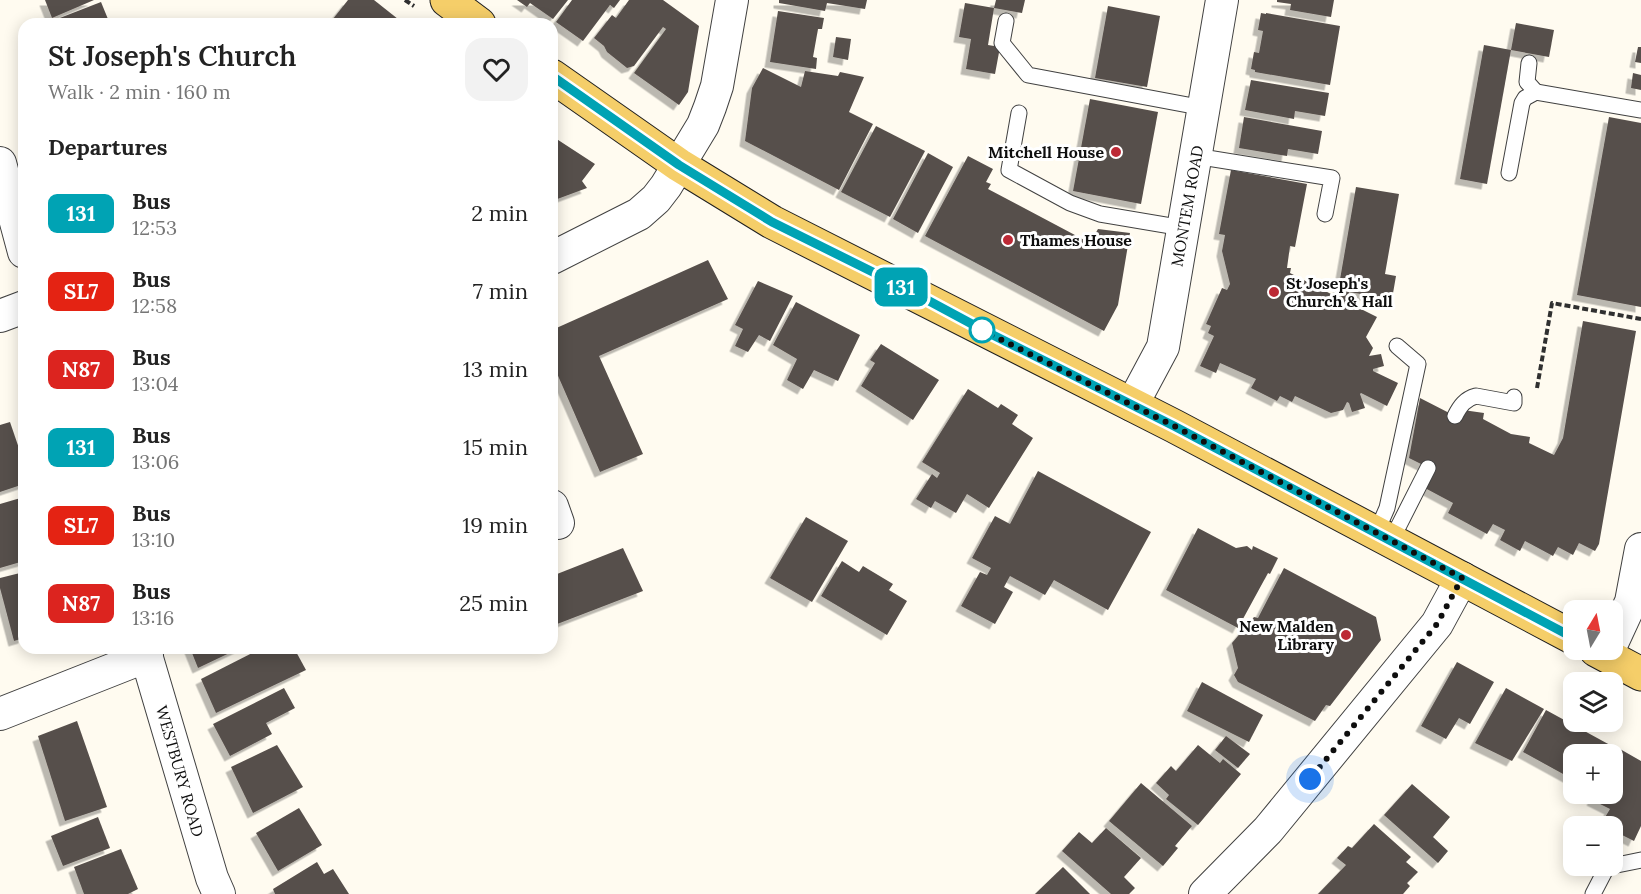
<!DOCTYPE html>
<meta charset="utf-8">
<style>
body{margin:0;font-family:Lora,serif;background:#f2f2f2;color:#222;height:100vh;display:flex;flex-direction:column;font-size:22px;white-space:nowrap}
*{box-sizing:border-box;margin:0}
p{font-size:20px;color:#767676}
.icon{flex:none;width:33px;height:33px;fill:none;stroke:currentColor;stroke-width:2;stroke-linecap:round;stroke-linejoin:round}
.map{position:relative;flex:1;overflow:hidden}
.sheet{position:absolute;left:18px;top:18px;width:540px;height:636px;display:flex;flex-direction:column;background:#fff;border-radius:18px;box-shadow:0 3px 15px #0003}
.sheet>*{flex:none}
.badge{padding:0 12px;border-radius:9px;font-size:21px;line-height:39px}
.needle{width:39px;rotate:10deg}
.fabs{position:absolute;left:1563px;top:600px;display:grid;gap:12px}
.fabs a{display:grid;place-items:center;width:60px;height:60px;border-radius:12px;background:#fff;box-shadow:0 3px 15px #0003;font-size:30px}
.you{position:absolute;width:30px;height:30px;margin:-15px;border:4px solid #fff;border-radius:50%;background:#1a73e8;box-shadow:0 0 0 9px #1a73e833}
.map>.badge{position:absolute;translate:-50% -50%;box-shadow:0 0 0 3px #fff}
h2{padding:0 30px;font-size:22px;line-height:54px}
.round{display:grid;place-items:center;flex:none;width:63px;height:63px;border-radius:18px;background:#f2f2f2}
.summary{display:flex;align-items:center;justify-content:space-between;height:102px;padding:0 30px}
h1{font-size:28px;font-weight:600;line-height:45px}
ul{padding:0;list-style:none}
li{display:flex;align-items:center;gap:18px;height:78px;padding:0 30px}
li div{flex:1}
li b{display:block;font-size:22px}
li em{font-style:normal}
li .badge{min-width:66px;font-weight:700;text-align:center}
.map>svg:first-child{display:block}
.building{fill:#574f4b;filter:url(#shadow)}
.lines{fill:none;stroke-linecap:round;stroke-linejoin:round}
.lane-casing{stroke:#414141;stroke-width:17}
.street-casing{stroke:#414141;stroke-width:34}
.primary-casing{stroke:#1f1f1f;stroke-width:35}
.path{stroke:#303030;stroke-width:4;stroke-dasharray:6 3;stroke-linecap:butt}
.lane{stroke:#fff;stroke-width:15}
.street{stroke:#fff;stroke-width:32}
.primary{stroke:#f5ce69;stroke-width:33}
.line-casing{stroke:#fff;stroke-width:14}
.line{stroke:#00a3b4;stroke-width:9}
.walk{stroke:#0e0e0e;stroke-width:6;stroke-dasharray:0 10.8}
.poi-dot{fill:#bc2935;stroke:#fff;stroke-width:2}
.stop-dot{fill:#fff;stroke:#00a3b4;stroke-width:3}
.labels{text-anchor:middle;stroke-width:6;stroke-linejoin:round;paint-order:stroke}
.poi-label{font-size:16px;font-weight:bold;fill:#0e0e0e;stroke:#fff;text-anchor:end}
.street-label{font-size:16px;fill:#0e0e0e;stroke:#fff}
</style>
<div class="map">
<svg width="1641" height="894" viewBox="0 0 1641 894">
<defs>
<filter id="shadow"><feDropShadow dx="-5.5" dy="5.5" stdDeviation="0" flood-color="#0004"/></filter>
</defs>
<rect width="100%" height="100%" fill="#fffbf0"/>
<g class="building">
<path d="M45,0H94L52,18Z"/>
<path d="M348,0H374L403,23L329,24Z"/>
<path d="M517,0H568L553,19L530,3L527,7Z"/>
<path d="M572,0H620L614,8L610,5L583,41L556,22Z"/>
<path d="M629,0H663L699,26L688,92L679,105L634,73L666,29L663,27L634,66L627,68L607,52L604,46L594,38L612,15L616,18Z"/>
<path d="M779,0H867L865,9L827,3L825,11L779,3Z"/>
<path d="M996,0H1025L1022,13L994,8Z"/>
<path d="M1277,0H1334L1331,17L1290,10L1291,4L1277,2Z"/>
<path d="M101,2L110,24H53L52,21Z"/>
<path d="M965,3L994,8L988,45L1000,47L995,74L966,69L971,39L959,37Z"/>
<path d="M1108,6L1160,16L1147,87L1095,78Z"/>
<path d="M778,11L824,18L822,29H818L813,57L817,58L816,69L770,62Z"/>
<path d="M1261,13L1266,14V13L1340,26L1330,85L1255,72V70L1251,69L1254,52L1259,53L1263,31L1258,30Z"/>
<path d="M1516,23L1554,30L1549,57L1511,50Z"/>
<path d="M836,37L851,39L848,60L833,57Z"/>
<path d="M1484,45L1511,50L1487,184L1460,179Z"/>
<path d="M1638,47H1641V63L1635,62Z"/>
<path d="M763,68L801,87L805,71L838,76L840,72L864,77L849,112L873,124L839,190L745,141L752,88Z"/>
<path d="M1633,73L1641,75V90L1631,88Z"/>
<path d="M1251,80L1329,93L1325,116L1295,111L1294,119L1245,110Z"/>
<path d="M1090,99L1158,112L1141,204L1073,191Z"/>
<path d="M1244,117L1322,131L1318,154L1288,149L1287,156L1239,148Z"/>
<path d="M1609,117L1641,123V307L1577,295Z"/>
<path d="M876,126L925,151L890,217L841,192Z"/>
<path d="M552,136L595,164L582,181L587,188L552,201Z"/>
<path d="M928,153L953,167L918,233L893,219Z"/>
<path d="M968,156L993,169L986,182L991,184L988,189L1090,243L1098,229L1130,233L1118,305L1104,331L925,236Z"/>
<path d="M1231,170L1307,184L1295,247L1290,246L1287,268H1291L1290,273L1333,295L1341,296L1342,291H1338L1356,187L1399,194L1385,274L1396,276L1392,299L1349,292L1348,299L1351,304L1377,317L1366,337L1373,348L1369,356L1381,354L1384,366L1373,369V371L1398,383L1387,406L1361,393L1360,394L1365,408L1352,412L1349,403L1347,402L1343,410L1331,413L1295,396L1292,402L1280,396L1277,401L1251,388L1256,379L1220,363L1216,373L1200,366L1214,336L1208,333L1211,326L1206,324L1222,288L1227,290L1230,284L1222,251L1225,235L1219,234Z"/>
<path d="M708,260L728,299L599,356L643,454L600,472L552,362V330Z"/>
<path d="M758,281L793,296L770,341L759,335L748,352L735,346L743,329L735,325Z"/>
<path d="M796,302L860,335L838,381L814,370L803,389L787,380L797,359L773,345Z"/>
<path d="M1583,321L1636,331L1599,544L1595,551L1579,543L1573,555L1558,547L1553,556L1525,541L1520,551L1500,540L1505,530L1493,524L1487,534L1448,513L1453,503L1423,487L1433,470L1409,458L1420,398L1459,418L1463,410L1484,413L1483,419L1511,434L1530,437L1529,443L1554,455L1563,438Z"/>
<path d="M881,344L939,380L913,420L861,386L875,363L870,360Z"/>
<path d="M968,389L998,408L1001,404L1018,415L1012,424L1033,438L989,508L967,494L956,513L935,501L931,508L916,499L932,474L937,478L940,473L922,462Z"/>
<path d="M10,422L24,463V484L0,492V425Z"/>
<path d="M1038,471L1151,532L1108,610L1054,580L1045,595L1010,576L1004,587L1013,592L995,624L961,606L980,572L987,575L991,568L972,558L995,516L1010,524Z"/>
<path d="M24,497V561L0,568V504Z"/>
<path d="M806,517L848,541L812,602L770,578Z"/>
<path d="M1198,528L1236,548L1247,546L1252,550L1253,546L1278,558L1270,574L1268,573L1238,628L1166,590Z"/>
<path d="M623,548L643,591L552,626V576Z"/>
<path d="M842,561L859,572L863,566L893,584L889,590L907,601L887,635L821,596Z"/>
<path d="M1284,568L1376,617L1381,640L1330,706L1326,705L1315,721L1238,682L1234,675L1238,668L1232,643L1254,617L1258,618Z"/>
<path d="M24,572V638L14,641L0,588V578Z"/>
<path d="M190,648H240L198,668Z"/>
<path d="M262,648H294L306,670L216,713L201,679Z"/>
<path d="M1457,662L1494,682L1470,724L1459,718L1446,739L1421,726Z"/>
<path d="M1202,682L1263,715L1249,742L1187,711Z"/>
<path d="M284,688L295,708L266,723L272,734L230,756L213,724Z"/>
<path d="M1506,688L1544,709L1512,761L1475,743Z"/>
<path d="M1546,710L1610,745L1605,754H1574V780L1523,752Z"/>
<path d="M77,721L107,807L65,821L38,736Z"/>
<path d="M1226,736L1250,754L1238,768L1215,750Z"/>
<path d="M277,745L303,787L253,813L231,767Z"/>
<path d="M1198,745L1220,763L1223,759L1241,774L1198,825L1166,799L1169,795L1156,783L1171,766L1176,771Z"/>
<path d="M1620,749L1641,761V826L1634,841L1612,830V826L1601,824L1610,809L1592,800L1596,794H1612V763Z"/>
<path d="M1141,783L1192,826L1175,846L1178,848L1163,866L1109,821Z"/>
<path d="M1412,784L1450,817L1433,837L1448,851L1438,863L1384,815Z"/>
<path d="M299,808L322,845L278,871L256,833Z"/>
<path d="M98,817L110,848L63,866L51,836Z"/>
<path d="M1374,824L1411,857L1406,862L1418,872L1407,883L1410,886L1403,894H1318L1346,865L1337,858L1348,846L1352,848Z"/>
<path d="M1106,828L1141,858L1124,877L1135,888L1129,894H1111L1062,851L1079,832L1092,843Z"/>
<path d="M121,849L138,889L128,894H84L74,867Z"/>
<path d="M317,862L324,874L333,869L349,894H275L273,889Z"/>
<path d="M1063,867L1090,894H1035Z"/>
</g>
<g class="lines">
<g class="lane-casing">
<g id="lane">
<path d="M1006,21L1002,43L1028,75L1204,108"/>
<path d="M1529,63L1527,82L1536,92"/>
<path d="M1019,113L1009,170L1070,203L1100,214L1183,228"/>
<path d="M1195,156L1332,178L1325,214"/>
<path d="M1509,173L1522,103L1525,98L1536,92L1641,110"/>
<path d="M1455,416C1460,406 1465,399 1476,396L1514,403V397"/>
<path d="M1376,533L1387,508L1418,364L1397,346"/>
<path d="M1391,541L1428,468"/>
<path d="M1593,894L1607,867L1641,860"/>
</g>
</g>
<g class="street-casing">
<g id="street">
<path d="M0,163L24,252"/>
<path d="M552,258L639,214L656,199L666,186L703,125L710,107L717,86L732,0"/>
<path d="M0,316L24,307"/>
<path d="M1132,405L1163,347L1222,0"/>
<path d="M552,506L558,523"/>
<path d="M1612,643L1631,602L1641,549"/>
<path d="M144,648L212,878L219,894"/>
<path d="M0,714L147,656"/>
<path d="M1205,894L1268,830L1437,624L1462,578"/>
</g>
</g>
<g class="primary-casing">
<g id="primary">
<path d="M447,0L479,24"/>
<path d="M552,76L679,165L772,222L1174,426L1574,638"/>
<path d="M1596,650L1641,674"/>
</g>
</g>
<g class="path">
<path d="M405,0L414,6"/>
<path d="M1537,388L1552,303L1641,319"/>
</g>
<use href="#lane" class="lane"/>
<use href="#street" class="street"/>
<use href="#primary" class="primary"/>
</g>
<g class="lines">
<g class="line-casing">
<path id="line" d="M552,76L679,165L772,222L905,288L983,330L1174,426L1574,638"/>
</g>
<use href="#line" class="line"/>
<path class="walk" d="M982,330L1174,426L1462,578L1437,624L1310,779"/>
</g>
<g class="poi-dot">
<circle cx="1116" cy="152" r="6"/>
<circle cx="1008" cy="240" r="6"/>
<circle cx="1274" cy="292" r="6"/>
<circle cx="1346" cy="635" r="6"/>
</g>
<circle class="stop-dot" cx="982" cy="330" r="12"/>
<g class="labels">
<g class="poi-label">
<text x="1104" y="158">Mitchell House</text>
<text x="1020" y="246" text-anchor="start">Thames House</text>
<text x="1286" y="289" text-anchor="start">St Joseph's<tspan x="1286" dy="18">Church &amp; Hall</tspan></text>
<text x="1334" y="632">New Malden<tspan x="1334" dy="18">Library</tspan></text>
</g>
<g class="street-label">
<text transform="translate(1187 206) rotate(-80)" y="6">MONTEM ROAD</text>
<text transform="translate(180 771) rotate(74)" y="6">WESTBURY ROAD</text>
</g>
</g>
</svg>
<div class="fabs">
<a><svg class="needle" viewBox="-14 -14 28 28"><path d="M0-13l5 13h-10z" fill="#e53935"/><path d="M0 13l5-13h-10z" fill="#767676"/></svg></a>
<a><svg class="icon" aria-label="layers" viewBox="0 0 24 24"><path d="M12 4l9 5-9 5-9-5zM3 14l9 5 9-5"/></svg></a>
<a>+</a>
<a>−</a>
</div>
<div class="you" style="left:1310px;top:779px"></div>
<b class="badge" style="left:901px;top:287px;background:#00a3b4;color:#fff">131</b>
<section class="sheet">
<div class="summary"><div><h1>St Joseph's Church</h1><p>Walk · 2 min · 160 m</p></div><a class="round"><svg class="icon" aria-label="heart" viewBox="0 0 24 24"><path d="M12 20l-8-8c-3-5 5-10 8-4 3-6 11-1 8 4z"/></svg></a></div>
<h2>Departures</h2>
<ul>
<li><span class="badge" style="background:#00a3b4;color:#fff">131</span><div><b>Bus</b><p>12:53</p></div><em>2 min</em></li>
<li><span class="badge" style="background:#e42313;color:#fff">SL7</span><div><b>Bus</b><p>12:58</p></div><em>7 min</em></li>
<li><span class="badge" style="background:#dc241f;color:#fff">N87</span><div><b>Bus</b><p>13:04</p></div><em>13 min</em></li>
<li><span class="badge" style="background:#00a3b4;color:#fff">131</span><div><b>Bus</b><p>13:06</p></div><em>15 min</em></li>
<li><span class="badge" style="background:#e42313;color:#fff">SL7</span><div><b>Bus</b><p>13:10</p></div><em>19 min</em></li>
<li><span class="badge" style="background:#dc241f;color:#fff">N87</span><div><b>Bus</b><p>13:16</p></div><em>25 min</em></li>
</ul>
</section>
</div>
